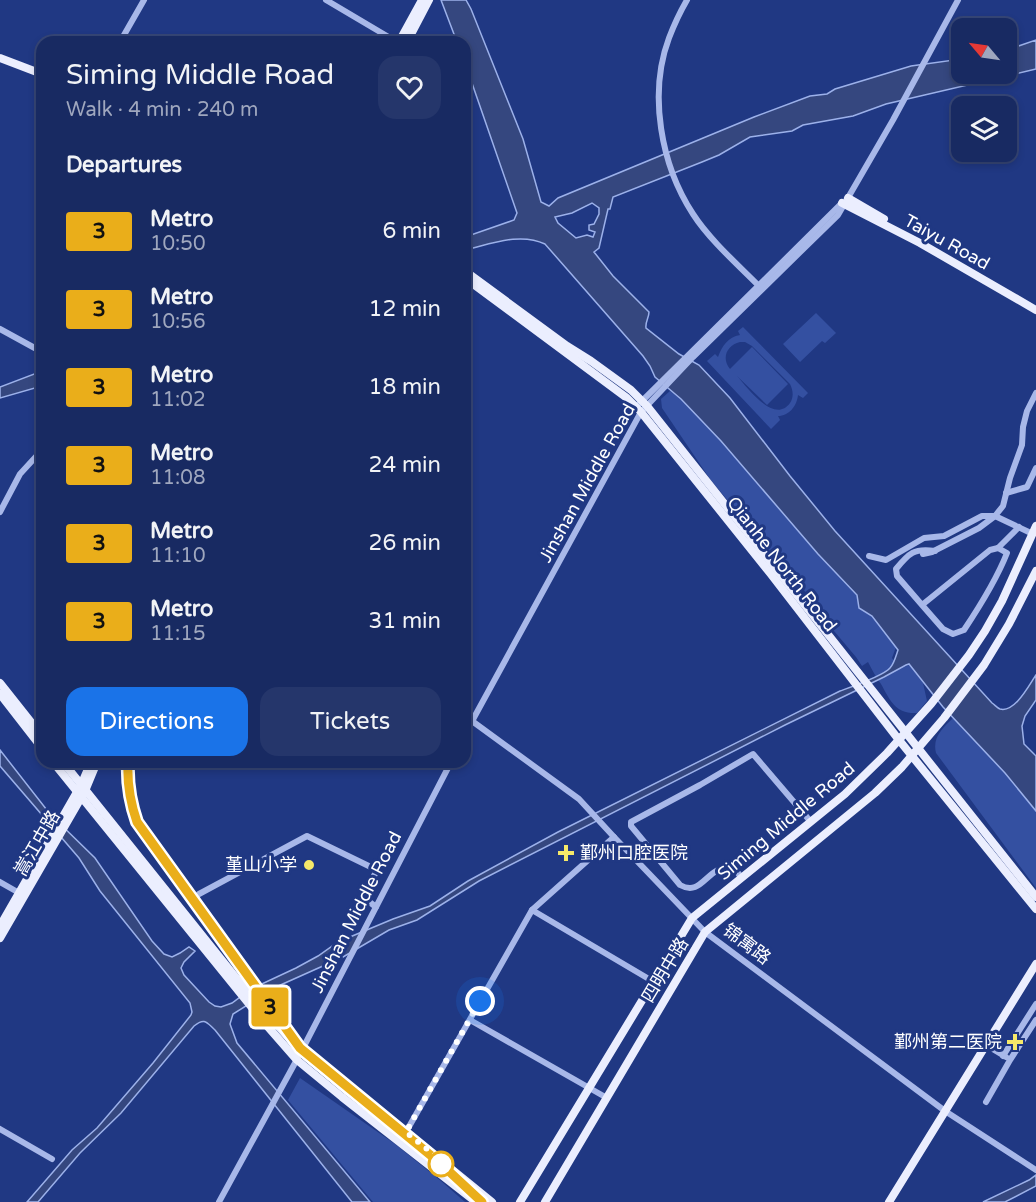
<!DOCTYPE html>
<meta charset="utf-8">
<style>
body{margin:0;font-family:"Varela Round","Noto Sans SC",sans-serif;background:#25366b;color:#f1f3f6;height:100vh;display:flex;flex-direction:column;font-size:22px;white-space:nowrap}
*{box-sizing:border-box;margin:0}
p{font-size:20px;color:#9fa7be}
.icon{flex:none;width:33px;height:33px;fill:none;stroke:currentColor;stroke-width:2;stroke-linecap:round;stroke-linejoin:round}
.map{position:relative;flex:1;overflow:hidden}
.details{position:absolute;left:36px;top:36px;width:435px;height:732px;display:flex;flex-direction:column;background:#182a62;border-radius:18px;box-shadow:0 3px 9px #0003,0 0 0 2px #364677}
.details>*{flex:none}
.badge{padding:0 12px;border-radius:4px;font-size:21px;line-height:39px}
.needle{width:39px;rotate:299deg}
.tools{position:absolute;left:951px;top:18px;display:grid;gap:12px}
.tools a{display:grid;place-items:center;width:66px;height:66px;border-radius:12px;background:#182a62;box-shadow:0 3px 9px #0003,0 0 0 2px #364677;font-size:30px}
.you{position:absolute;width:30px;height:30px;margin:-15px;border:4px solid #fff;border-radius:50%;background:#1a73e8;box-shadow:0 0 0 9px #1a73e833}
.map>.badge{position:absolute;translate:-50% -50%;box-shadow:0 0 0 3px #fff}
h2{padding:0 30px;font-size:22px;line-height:54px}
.round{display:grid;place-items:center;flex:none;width:63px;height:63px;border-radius:18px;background:#25366b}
.summary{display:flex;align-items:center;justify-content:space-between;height:102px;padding:0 30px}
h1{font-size:28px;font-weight:600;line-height:45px}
.button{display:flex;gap:12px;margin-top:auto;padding:12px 30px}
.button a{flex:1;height:69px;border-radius:18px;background:#1a73e8;color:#fff;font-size:24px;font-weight:600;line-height:69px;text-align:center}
.button a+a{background:#25366b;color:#f1f3f6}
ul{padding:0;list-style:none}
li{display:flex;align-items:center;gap:18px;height:78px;padding:0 30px}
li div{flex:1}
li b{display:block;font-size:22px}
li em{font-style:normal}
li .badge{min-width:66px;font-weight:700;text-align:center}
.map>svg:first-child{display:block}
.green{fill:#3450a1;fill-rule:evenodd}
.water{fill:#35477f;stroke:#9cb1ea;stroke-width:1.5;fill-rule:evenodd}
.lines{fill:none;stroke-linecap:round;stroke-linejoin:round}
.minor{stroke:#a8b8e9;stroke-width:6}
.major{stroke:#ebeefe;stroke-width:8}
.line-casing{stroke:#fff;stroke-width:14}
.line{stroke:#eaae1a;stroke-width:9}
.walk{stroke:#fff;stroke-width:6;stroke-dasharray:0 10.8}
.poi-dot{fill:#f6e969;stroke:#203883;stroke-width:2}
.stop-dot{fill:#fff;stroke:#eaae1a;stroke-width:3}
.labels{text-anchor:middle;stroke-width:6;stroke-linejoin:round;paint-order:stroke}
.street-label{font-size:18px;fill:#fff;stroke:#203883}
.poi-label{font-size:18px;fill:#fff;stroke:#203883;text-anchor:end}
</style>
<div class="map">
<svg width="1036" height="1202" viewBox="0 0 1036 1202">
<rect width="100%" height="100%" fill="#203883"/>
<g class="green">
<path d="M816,313L836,333L825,343L822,341L800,362L783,344Z"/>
<path d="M743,327L808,393L803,398L798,395C797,406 789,416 778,416L780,420L771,429L707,361L715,354L718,357C722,346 728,337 740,335L738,331ZM740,342H745L752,346L790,384C793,390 794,397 790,403C774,425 747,387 737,376L767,405L788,384L752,347L730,369C721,358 727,345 740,342Z"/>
<path d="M670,391L681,399L721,441L818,554L857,595L859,608L872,616L896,647L892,658L900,669L909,665L923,683L927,701L917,713C895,714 890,700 881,684C876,677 872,670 868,662L862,666L856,657L818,612L802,587L782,566L710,479L662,408L661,399Z"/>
<path d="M953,718L1005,773L1036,811V888L936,753C932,737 943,728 953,718Z"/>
<path d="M300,1078L395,1144L441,1181L465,1202H373L288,1100Z"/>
</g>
<g class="water">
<path d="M441,0H466L471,9L523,139L541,202L549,206L558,198L754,117L810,96L827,94L835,89L911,66L961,59L962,74H1006L1007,50L1036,40V69L886,104L853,116L803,125L792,131L750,137L719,155L702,162L613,197L610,209H608L599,248L594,252L613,276L649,312C649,318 645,322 646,328L679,354L699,365L730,398L790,476L835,531L992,703C995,705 997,708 1000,709C1015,713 1029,685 1036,675V700L1025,716L1022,726L1024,744L1036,756V811L1005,773L943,707L909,664L906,665L884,677L785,725L479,881L417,920L389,930L343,957L276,987L233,1014L230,1024L237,1043L370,1202H352L215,1030C207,1023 205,1017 194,1026L121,1113L80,1153L38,1202H27L72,1150L97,1128L153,1063L191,1015L192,1012L190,1003L100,891L79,858L0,766V750L50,814L95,858L152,941L164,954L172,957L180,953L189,947L195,951L184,962L181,968L184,975L209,1002L215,1006L221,1007L232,1003L251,989L296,968L318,956L338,942L393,919L430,906L468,881L558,832L840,691C851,687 883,676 890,668C894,664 896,656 898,650L872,616L859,608L857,595L818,554L721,441L681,399L655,377L650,366L643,356L545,244C520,232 491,244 465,250V237L514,220L517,213L465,63V42H457ZM592,203L599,208V214L594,224L589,225V230L595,232L593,237L587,235L576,238L558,223L555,217L572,213Z"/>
<path d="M42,371V386L0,398V387Z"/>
<path d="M1036,1175V1186L1005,1202H983L1029,1180Z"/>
</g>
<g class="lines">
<g class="minor">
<path d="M326,0L397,42"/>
<path d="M687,0C680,12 674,25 669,38C648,94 661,165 693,214C709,239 737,264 758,285"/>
<path d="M120,42L144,0"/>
<path d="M0,329L42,352"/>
<path d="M636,407L843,202"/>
<path d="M1006,493L1027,487L1036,468"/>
<path d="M0,512L20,474L42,450"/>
<path d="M998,548L1019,527"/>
<path d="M923,554L932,552L979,528L995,516L1003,506L1010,478L1022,445L1023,427L1027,411L1036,393"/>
<path d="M869,556L886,560L924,538L944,536L982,516H995L1033,534"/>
<path d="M922,605L990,550L998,548L1007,553C996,581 980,606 964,630L953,634L943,629L922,605L897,576L896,569C909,553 914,548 935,551"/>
<path d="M465,714L472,721L579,799L614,837L705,932L945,1111L1036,1170"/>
<path d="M465,734L641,412L693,357L838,215L893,120L958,0"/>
<path d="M742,878L733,867C728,868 722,868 718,870C704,877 698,895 680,885L631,826V822L700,785L753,754L811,822"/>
<path d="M0,882L21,894"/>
<path d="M199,894L307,836L377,870L363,897L376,907"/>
<path d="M532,910L654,982"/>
<path d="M470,1020L607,1098"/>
<path d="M986,1045L1006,1057"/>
<path d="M1003,1056L1036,1004"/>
<path d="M986,1102L1010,1060L1036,1020"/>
<path d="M0,1129L52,1159"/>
<path d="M406,1132L532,910L614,837"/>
<path d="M219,1202L301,1052L451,762"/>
</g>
<g class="major">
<path d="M399,42L422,0"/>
<path d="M407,42L429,0"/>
<path d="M0,58L42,74"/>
<path d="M848,198L884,219"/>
<path d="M842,203L920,243L1036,310"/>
<path d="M465,271L567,346L591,361L631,390L647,406L1036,897"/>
<path d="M465,278L627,398L641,412L770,573L899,740L1036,909"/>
<path d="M0,683L42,736"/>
<path d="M0,694L42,748"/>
<path d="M53,762L262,1020L297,1060L342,1097L476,1202"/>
<path d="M63,762L237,979L301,1052L347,1091L406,1132L492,1202"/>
<path d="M0,926L81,785L91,762"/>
<path d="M0,938L85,791L97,762"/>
<path d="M520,1202L692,918L845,794L887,753L931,704L969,655L985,631L1002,601L1036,526"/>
<path d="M545,1202L705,932L875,793L902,767L944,718L984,665L1009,624L1036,571"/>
<path d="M889,1202L1036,964"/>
</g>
</g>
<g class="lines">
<g class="line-casing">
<path id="line" d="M128,762C127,783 130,802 137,822L300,1048L440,1163L482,1202"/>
</g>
<use href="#line" class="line"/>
<path class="walk" d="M441,1164L437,1157L406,1132L480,1001"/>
</g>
<g class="poi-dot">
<path d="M563 844h6v6h6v6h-6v6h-6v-6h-6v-6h6z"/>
<circle cx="309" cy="865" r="6"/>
<path d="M1012 1033h6v6h6v6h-6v6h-6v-6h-6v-6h6z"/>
</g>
<circle class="stop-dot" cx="441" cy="1164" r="12"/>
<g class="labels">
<g class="street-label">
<text transform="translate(947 242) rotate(29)" y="6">Taiyu Road</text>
<text transform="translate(587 483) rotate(-61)" y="6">Jinshan Middle Road</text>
<text transform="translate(782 564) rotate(52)" y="6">Qianhe North Road</text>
<text transform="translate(786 821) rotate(-40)" y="6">Siming Middle Road</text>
<text transform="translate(37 843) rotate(-60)" y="6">嵩江中路</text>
<text transform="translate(356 912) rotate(-63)" y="6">Jinshan Middle Road</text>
<text transform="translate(747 944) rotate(37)" y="6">锦寓路</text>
<text transform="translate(665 970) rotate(-59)" y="6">四明中路</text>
</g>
<g class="poi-label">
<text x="580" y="859" text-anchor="start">鄞州口腔医院</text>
<text x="297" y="871">堇山小学</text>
<text x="1002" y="1048">鄞州第二医院</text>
</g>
</g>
</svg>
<div class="tools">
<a><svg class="needle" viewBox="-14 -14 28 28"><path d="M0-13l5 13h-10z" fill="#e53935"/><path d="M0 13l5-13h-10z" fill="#9fa7be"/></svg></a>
<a><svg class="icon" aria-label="layers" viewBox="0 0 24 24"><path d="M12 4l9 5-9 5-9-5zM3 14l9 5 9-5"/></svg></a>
</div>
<div class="you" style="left:480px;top:1001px"></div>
<b class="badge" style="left:270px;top:1007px;background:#eaae1a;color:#111">3</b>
<section class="details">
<div class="summary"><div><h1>Siming Middle Road</h1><p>Walk · 4 min · 240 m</p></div><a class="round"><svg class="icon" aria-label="heart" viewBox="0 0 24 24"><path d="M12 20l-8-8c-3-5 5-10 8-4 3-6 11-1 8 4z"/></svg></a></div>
<h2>Departures</h2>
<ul>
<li><span class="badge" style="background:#eaae1a;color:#111">3</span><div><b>Metro</b><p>10:50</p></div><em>6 min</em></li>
<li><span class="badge" style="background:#eaae1a;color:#111">3</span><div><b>Metro</b><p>10:56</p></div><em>12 min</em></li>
<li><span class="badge" style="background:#eaae1a;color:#111">3</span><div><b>Metro</b><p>11:02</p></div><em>18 min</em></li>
<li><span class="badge" style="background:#eaae1a;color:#111">3</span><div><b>Metro</b><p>11:08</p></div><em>24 min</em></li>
<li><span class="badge" style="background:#eaae1a;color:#111">3</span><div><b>Metro</b><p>11:10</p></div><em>26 min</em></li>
<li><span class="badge" style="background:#eaae1a;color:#111">3</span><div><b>Metro</b><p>11:15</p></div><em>31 min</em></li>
</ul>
<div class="button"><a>Directions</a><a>Tickets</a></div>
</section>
</div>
